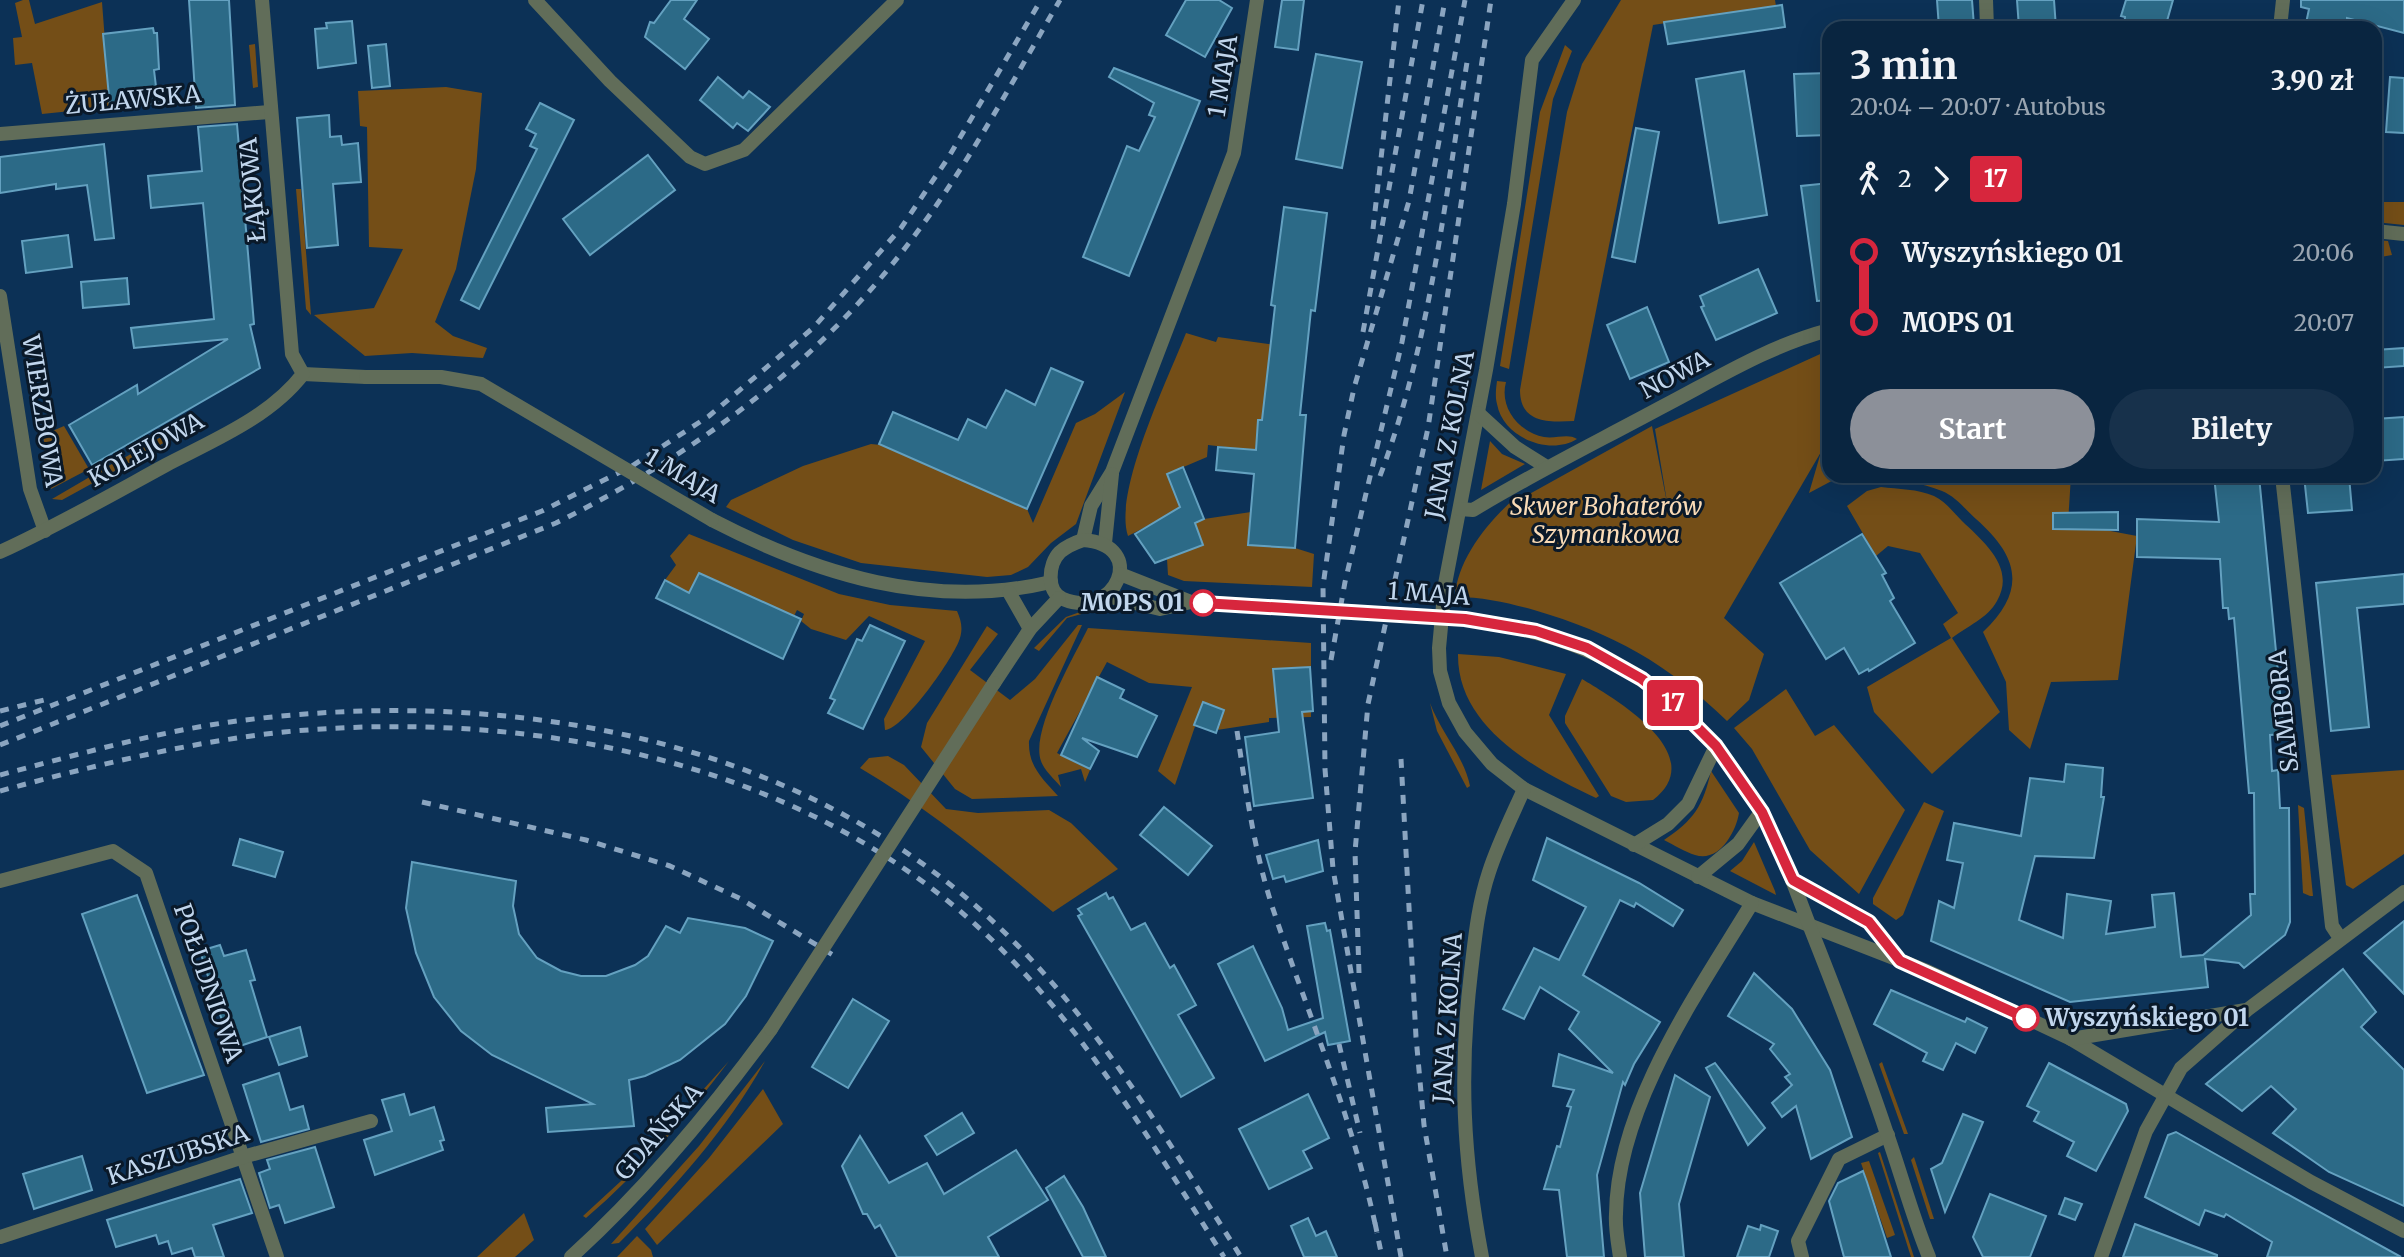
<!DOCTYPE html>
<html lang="pl">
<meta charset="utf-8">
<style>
body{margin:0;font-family:Merriweather,serif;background:#17314b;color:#f1f3f6;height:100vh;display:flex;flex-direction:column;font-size:26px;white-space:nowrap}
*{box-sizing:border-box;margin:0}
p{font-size:23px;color:#99a5b1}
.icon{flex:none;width:38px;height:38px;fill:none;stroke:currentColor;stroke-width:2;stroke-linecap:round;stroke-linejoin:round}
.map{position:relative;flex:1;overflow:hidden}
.side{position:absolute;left:1822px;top:21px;width:560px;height:462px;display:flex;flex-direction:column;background:#092540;border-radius:21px;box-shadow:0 7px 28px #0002,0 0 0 2px #294259}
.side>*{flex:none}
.badge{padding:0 14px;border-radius:5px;font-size:24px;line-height:46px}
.map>.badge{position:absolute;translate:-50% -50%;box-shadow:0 0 0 4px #fff}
.legs{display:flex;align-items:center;gap:10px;height:77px;padding:0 28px;font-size:23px}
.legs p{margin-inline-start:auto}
.summary{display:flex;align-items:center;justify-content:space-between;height:119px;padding:0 28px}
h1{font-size:38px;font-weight:700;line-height:52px}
.button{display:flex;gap:14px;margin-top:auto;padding:14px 28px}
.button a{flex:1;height:80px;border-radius:42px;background:#8c9099;color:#fff;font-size:28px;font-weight:700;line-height:80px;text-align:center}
.button a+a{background:#17314b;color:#f1f3f6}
ul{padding:0 28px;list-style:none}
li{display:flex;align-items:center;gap:24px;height:70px;font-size:26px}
li i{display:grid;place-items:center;width:10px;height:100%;margin:0 9px;background:currentColor}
li i::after{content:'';width:18px;height:18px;margin:-9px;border:5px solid;border-radius:50%;background:#092540}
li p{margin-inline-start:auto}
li:first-child i{background:linear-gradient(#0000 50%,currentColor 0)}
li:last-child i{background:linear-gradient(currentColor 50%,#0000 0)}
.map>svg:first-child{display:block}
.green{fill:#744e17}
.building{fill:#2c6a87;stroke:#64a1c0;stroke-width:2}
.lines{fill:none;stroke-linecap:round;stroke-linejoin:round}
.minor{stroke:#616d59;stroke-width:14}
.tertiary{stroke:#616d59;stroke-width:14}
.rail{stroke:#8ba5c0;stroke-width:5;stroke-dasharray:9 9;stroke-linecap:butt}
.minor-bridge{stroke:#616d59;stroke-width:14}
.tertiary-bridge{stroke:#616d59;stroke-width:14}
.line-1-casing{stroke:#fff;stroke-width:16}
.line-1{stroke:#d7263d;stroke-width:10}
.stop-1-dot{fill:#fff;stroke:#d7263d;stroke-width:3.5}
.labels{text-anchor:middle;stroke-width:6;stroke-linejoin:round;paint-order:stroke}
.street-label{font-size:24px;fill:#c1d6ed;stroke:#0a1929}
.park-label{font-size:24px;font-style:italic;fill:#fadbb6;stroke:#0a1929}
.stop-label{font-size:24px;font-weight:bold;fill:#c1d6ed;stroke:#0a1929;text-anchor:end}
</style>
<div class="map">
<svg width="2404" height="1257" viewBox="0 0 2404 1257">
<rect width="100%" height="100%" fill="#0c3156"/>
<g class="green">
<path d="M23,0H29L35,24L102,2L110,107L42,114L32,63L15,65L13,38L22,37L15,3Z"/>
<path d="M1621,0H1775L1776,6L1653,25L1574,421C1550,422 1520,424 1520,390L1567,112L1582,64Z"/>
<path d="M255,44L258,87L253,88L249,45Z"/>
<path d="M1565,45L1572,51L1553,99L1509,369L1500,366L1540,112Z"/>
<path d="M446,87L482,93L476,169L456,269L435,322L453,336L487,348L483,358L412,353L365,356L314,315L374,308L403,249L369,247L367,127L360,126L358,91Z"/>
<path d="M296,189H301L311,315L306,309Z"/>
<path d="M2375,202H2404V225L2375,222Z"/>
<path d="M2375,240L2388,241L2392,255L2375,258Z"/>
<path d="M1186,333L1216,342L1218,337L1275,345L1271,397H1264V406L1269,421L1258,420L1255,454L1242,449L1208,445L1207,457L1167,474L1183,515L1204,519L1251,512L1248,545L1295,548L1314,554L1312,587L1184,581L1168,575L1166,543L1159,520L1128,536C1113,492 1168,379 1186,333Z"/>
<path d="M1829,350V476H1841L1809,493L1821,452L1724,618L1764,654L1749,700L1727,721C1668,664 1613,633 1534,610C1508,603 1484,597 1455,597C1457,560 1487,523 1514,499L1517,501L1652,426L1668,508L1655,429Z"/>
<path d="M1497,381L1506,382C1499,408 1519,432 1544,437C1556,439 1568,433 1577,439C1550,456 1503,438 1497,404C1495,397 1496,388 1497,381Z"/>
<path d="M1125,392L1076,524L1051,543L1028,567L1011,575L987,577L861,563L793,540L726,507L731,500L803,466L871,444L881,445L1027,509L1033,523L1076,423L1095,414Z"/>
<path d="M64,426L89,469L51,489L43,435Z"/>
<path d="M168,433L172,438L126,465L122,459Z"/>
<path d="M1490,441L1502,454L1525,464L1481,490Z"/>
<path d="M117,461L122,467L62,500L52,499Z"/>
<path d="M1878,476H2071L2068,523L2137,536L2118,680L2051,682L2030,749L2009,730L2006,682L1983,632C2027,590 2019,557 1976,519C1966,510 1955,496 1942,491C1922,483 1899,480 1878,476Z"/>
<path d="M1881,487C1898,489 1918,489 1934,496C1945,501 1953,512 1962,521C1984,542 2016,568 1997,601C1988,618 1966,627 1952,638L2000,712L1932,774L1874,712L1867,687L1951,638L1943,624L1958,613L1920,553L1888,546L1876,556L1847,506L1867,491Z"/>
<path d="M689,534L839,594L890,605L957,611C961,620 963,628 960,638C955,656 904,729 885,730L884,719L925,641L869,616L846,640L811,629L801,621L804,614L797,610L794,616L699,573L689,593L665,580L676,565L670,556Z"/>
<path d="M1091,608L1096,610L1067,618L1039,651L1034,648L1066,617Z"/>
<path d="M1078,625H1082L1029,741C1028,766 1042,778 1058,796L972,799L955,789L921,747L927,723L987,626L998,634L970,670L1010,700L1035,679Z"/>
<path d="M1088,628L1311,643V717L1269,718V722L1217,730L1224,710L1203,703L1175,785L1158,771L1192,687L1149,683L1107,662L1057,753L1090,770L1085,782L1081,769L1058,775L1061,787C1054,779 1044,770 1041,761C1030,731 1074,657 1088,628Z"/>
<path d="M1458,654L1499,657L1566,674L1549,715L1599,796L1596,798C1539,771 1457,729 1458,654Z"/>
<path d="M1582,679C1617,700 1711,755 1653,800L1626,802L1611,796L1565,723V716Z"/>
<path d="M1786,689L1815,736L1834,725L1905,810L1859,894L1810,850L1752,749L1734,728Z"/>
<path d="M1430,703C1441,733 1464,756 1470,786L1467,788L1437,731Z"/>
<path d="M888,756L904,765L946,809L978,813L1049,810L1071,823L1118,869L1053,912C992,861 928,808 860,768L869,758Z"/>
<path d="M2404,770V854L2353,889L2346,885L2331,775Z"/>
<path d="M1711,771L1739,813C1736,832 1719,863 1695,855C1685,852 1674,845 1664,840C1694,820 1703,806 1711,771Z"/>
<path d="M1924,802L1944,811L1903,915L1896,920L1873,904V898Z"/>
<path d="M2298,805L2304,808L2313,896H2310L2303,893Z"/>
<path d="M1754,842L1775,891L1776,895L1730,871L1742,861Z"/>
<path d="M729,1061C686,1118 640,1172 586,1218L583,1216L621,1181Z"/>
<path d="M765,1061C727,1130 674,1188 619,1243L611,1244L699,1146Z"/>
<path d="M1882,1062L1908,1134H1904L1879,1064Z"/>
<path d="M763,1089L783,1124L657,1245L645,1229L709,1158Z"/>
<path d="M1880,1152L1914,1257H1911L1878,1153Z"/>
<path d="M1914,1157L1934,1219H1930L1911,1160Z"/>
<path d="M1869,1161L1895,1235L1887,1238L1861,1163Z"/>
<path d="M524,1213L534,1240L515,1257H477Z"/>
<path d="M637,1236L651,1250L653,1257H617Z"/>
</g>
<g class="building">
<path d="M189,0H229L235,105L196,108Z"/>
<path d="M671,0H697L684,19L709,39L685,69L645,37L650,22L654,23Z"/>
<path d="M1186,0H1219L1232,8L1205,57L1166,35Z"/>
<path d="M1282,0H1304L1298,50L1275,47Z"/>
<path d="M1937,0H1972L1974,26L1939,28Z"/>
<path d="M2017,0H2054L2056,28H2019Z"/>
<path d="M2126,0H2173L2165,28H2124L2125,17L2121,16Z"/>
<path d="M2301,0H2404V33L2347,18V21L2339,20L2337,28H2305L2309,9L2301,7Z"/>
<path d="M1782,5L1785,27L1668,44L1664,22Z"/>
<path d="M352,21L356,63L318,68L315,29L327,28L326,23Z"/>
<path d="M153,28L154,33H157L159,69L154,70L158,103L110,107L103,34Z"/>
<path d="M386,44L390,86L372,88L368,46Z"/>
<path d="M1316,54L1362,62L1342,168L1296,159Z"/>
<path d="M1114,68L1200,101L1129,276L1083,257L1127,146L1139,151L1155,117L1149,115L1154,103L1109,77Z"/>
<path d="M1744,71L1767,215L1719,223L1696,79Z"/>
<path d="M1829,73V135L1797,136L1794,74Z"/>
<path d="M718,77L743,98L749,91L770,107L748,131L737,123L733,128L700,100Z"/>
<path d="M2390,77L2404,78V133L2386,132Z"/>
<path d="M540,103L574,120L479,309L461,300L537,149L530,146L536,134L526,129Z"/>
<path d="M329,115L330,137L341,136L342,145L358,143L361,182L333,184L338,245L307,248L297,118Z"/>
<path d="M237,124L254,324L250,325L260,368L92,465L69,425L137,385L138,394L228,339L134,348L131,328L214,319L203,203L151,208L148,176L202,171L198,127Z"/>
<path d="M1636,128L1659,132L1635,262L1612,257Z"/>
<path d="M104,144L114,238L95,240L87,185L56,189V184L0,193V157Z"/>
<path d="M648,155L675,190L590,255L563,219Z"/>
<path d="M1829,183V300L1817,301L1801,186Z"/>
<path d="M1284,207L1327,213L1315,311L1311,310L1300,415H1306L1295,548L1248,545L1254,474L1216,470L1218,447L1256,450L1258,420H1262L1275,306L1271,305Z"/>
<path d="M68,235L72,267L26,273L22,241Z"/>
<path d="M1758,269L1777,313L1716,340L1701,307L1704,306L1700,296Z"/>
<path d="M127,278L129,304L83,308L81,282Z"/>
<path d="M1647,307L1669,362L1630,379L1607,325Z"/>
<path d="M2404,348V366L2375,368V350Z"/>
<path d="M1051,368L1083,382L1027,509L879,444L893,412L958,440L968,419L986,428L1006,390L1035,405Z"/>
<path d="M2404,417V459L2375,461V419Z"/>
<path d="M1183,467L1204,519L1195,523L1203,545L1155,563L1135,534L1180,507L1167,474Z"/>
<path d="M2214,476H2259L2284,734L2270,735L2272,771L2278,770L2280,808H2289L2290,922L2285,935L2244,968L2239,963L2205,959L2208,987L2070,1002L1931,941L1939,901L1954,908L1963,863L1947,860L1954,823L2021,836L2030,778L2064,782L2066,764L2103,768L2101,797H2104L2094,858L2035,856L2019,920L2063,938L2067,894L2111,901L2106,934L2155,927L2152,895L2174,893L2181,957L2203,955L2251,915L2250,894H2255L2254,793H2249L2234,618L2229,619L2228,608H2223L2220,559L2137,557V519L2219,522Z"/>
<path d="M2304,476H2349L2352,510L2308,513Z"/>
<path d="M2118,512V530L2053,529V513Z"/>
<path d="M1862,534L1886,573L1882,575L1894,598L1890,601L1915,643L1869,671L1868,669L1859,674L1844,648L1826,659L1780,583Z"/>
<path d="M699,573L801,619L783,659L656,598L665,580L689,593Z"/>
<path d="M2404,574V604L2357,608L2369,727L2331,731L2316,583Z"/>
<path d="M870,625L905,641L863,729L828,713L835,700L830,698L857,639L862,641Z"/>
<path d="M1310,667L1313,711L1302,712L1313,798L1254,806L1245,737L1279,732L1273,669Z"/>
<path d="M1097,677L1124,690L1120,698L1157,716L1137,757L1082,738L1099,751L1090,769L1061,755Z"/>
<path d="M1203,702L1224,710L1216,733L1194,725Z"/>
<path d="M1164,807L1212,846L1188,875L1140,835Z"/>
<path d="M1547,838L1639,883L1683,910L1673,926L1636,903L1634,907L1620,900L1583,975L1660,1022L1634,1064L1625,1085L1623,1082L1597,1175L1604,1257H1567L1559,1190L1544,1189L1557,1146L1560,1147L1571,1107L1567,1106L1574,1090L1553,1086L1559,1054L1613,1073L1569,1029L1579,1012L1540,987L1524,1019L1503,1009L1534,948L1559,960L1586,907L1533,880Z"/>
<path d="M240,839L283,852L275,877L233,865Z"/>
<path d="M1318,840L1323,871L1286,882L1284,876L1273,879L1266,855Z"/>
<path d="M412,862L516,881L513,906L519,934L537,958L561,971L581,976H606L635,965L648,956L666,926L680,933L688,918L745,928L773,941L746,996L725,1024L680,1060L645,1076L629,1080L634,1126L548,1132L546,1108L593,1104L492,1055L461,1031L434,997L416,953L406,908Z"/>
<path d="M1106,893L1109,899L1113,897L1131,930L1145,923L1170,968L1174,965L1196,1005L1178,1015L1214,1078L1181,1097L1078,916L1082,914L1078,909Z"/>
<path d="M137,895L204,1075L147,1093L82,914Z"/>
<path d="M2404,921V994L2364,953Z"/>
<path d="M1325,923L1327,931L1330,930L1350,1041L1328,1045L1325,1032L1265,1061L1218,964L1253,946L1282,1008L1288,1030L1323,1018L1307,926Z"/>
<path d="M220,945L224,956L246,950L255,980L250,981L267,1037L231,1049L200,951Z"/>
<path d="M2343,969L2376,1012L2361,1027L2404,1070V1206L2329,1172L2273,1133L2296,1109L2271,1086L2242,1111L2206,1084Z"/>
<path d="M1754,973L1792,1009L1830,1070L1852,1137L1811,1159L1796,1106L1782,1117L1772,1103L1792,1085L1785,1077L1790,1074L1770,1049L1774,1044L1728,1016Z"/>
<path d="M1891,990L1965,1022L1967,1018L1987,1028L1975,1053L1956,1043L1943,1070L1923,1061L1927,1053L1874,1024Z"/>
<path d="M853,999L889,1021L848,1088L812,1067Z"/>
<path d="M300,1027L307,1056L279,1065L269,1037Z"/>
<path d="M1715,1063L1765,1128L1748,1145L1706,1068Z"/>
<path d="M2049,1063L2126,1104L2128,1111L2096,1171L2067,1156L2074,1142L2034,1121L2039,1112L2027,1106Z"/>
<path d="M279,1073L290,1110L303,1106L309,1129L261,1142L243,1085Z"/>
<path d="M1675,1075L1710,1097L1679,1204L1684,1257H1645L1640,1193Z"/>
<path d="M404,1094L410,1115L434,1107L444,1140L440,1141L443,1150L375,1175L364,1140L392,1131L382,1100Z"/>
<path d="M1308,1094L1329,1138L1303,1151L1312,1168L1269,1189L1239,1129Z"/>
<path d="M962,1113L974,1133L937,1155L925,1136Z"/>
<path d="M1963,1114L1983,1122L1945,1212L1931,1169L1942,1163Z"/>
<path d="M2176,1132L2258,1178L2401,1257H2267L2272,1242L2226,1214L2224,1217L2205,1210L2199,1225L2145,1197L2168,1135Z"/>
<path d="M860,1136L889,1183L927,1163L944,1194L1016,1150L1048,1200L988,1237L999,1257H897L880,1225L875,1228L867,1214H863L842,1166Z"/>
<path d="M315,1147L334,1207L285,1223L279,1205L270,1208L259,1173L270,1169L267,1160Z"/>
<path d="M82,1156L92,1190L34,1209L23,1174Z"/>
<path d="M1863,1171L1867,1182L1891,1257H1844L1829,1201L1838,1183Z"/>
<path d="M1064,1176L1083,1207L1106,1257H1083L1046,1188Z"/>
<path d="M240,1179L252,1213L213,1225L224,1257H195L192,1248L172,1254L168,1241L159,1244L156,1235L116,1247L107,1220Z"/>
<path d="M1990,1194L2046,1216L2030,1257H1983L1973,1237Z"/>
<path d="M2065,1198L2082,1204L2075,1220L2059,1214Z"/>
<path d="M1308,1218L1316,1236L1326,1231L1337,1257H1304L1291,1226Z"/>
<path d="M2135,1224L2217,1255V1257H2123Z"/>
<path d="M1761,1225L1778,1231L1769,1257H1737L1748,1226L1760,1230Z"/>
</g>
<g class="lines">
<g class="minor">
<path d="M535,0L610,81L690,157L705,164L744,150L897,0"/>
<path d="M1574,0L1532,60L1514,204L1486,370L1445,584L1439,648L1440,671L1449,703L1465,732L1492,764L1524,789L1752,903L1927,971L2071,1039L2311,1182L2404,1231"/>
<path d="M1986,0L1987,28"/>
<path d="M2280,28L2283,0"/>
<path d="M0,134L269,112"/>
<path d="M2375,231L2404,234"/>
<path d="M0,296L30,489L45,531"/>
<path d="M303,374L366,377"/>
<path d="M1478,413L1515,447L1545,466"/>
<path d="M2282,476L2332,926L2340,938"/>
<path d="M1460,509L1473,510C1534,473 1597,442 1660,408C1716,379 1768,346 1829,330"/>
<path d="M712,520C818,575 932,610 1051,582"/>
<path d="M1083,540L1091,506L1112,472L1234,153L1257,0"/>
<path d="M1105,543L1112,474"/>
<path d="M1634,845L1668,824L1688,804L1716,746"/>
<path d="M1698,877L1738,844L1761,812"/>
<path d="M1793,880L1869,922L1899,959"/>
<path d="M0,881L113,851L146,873L277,1257"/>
<path d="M2071,1039L2246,1010"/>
<path d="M0,1237L243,1157L371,1121"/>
<path d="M1482,1257C1463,1157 1459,1073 1471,972C1475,938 1478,905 1489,872C1498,844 1512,816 1524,789"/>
<path d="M1620,1257C1618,1243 1615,1228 1616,1214C1617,1106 1698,992 1752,903"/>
<path d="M1802,1257L1798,1241L1839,1159L1888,1135"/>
<path d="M2101,1257L2146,1131L2181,1068L2247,1010L2404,892"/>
</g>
<g class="tertiary">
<path d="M1083,540C1150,545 1115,621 1063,599C1046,592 1048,564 1060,552C1067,546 1074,543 1083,540Z"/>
<path d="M0,552C57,526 111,495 166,465C214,440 270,417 303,374L292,354L262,0"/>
<path d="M1120,574L1191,602"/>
<path d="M1009,592L1030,629"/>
<path d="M1106,596L1160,609L1191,602L1297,608"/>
<path d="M1465,619C1599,636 1691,692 1760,810C1781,847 1795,888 1810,927C1837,995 1863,1062 1886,1131C1901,1173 1912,1216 1929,1257"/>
<path d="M994,683L1030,629L1059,598"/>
<path d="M571,1257C647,1188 711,1111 771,1029"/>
</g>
<g class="rail">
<path d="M1373,229L1399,0"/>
<path d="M1363,332L1423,0"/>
<path d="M1380,476C1431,341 1445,198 1468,56"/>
<path d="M1331,660L1345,582L1402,342L1465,0"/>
<path d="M0,711L44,700"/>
<path d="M0,726L542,511L632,466L709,416L813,328L901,228L948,158L1041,0"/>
<path d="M1237,731C1246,791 1254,851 1273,909C1309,1017 1354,1121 1377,1233"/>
<path d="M0,745L556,523C695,454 818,364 912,239C969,164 1013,80 1060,0"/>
<path d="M1401,759L1416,1037L1424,1125L1447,1257"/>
<path d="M0,775C76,755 152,733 230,722C500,685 800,734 1002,930C1100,1024 1169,1143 1241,1257"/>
<path d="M0,791C92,766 189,742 284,732C533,708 809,762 993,941C1088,1033 1154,1147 1224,1257"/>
<path d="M422,802L586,840L670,866L741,899L833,955"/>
<path d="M1359,973L1355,852L1368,704L1428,428L1491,0"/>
<path d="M1339,1044L1360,1133"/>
<path d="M1375,1223L1382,1257"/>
<path d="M1401,1257L1333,869L1325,769L1323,586L1344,435L1354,388L1409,201L1445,0"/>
</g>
<path class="minor-bridge" d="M366,377H441L481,384L712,520"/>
<g class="tertiary-bridge">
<path d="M1297,608L1465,619"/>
<path d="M771,1029L994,683"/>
</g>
</g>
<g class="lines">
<g class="line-1-casing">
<path id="line-1" d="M1203,603L1465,619L1536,631L1587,648L1642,679L1675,705L1716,746L1762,812L1793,880L1869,922L1900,961L2026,1018"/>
</g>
<use href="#line-1" class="line-1"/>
</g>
<g class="stop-1-dot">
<circle cx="1203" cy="603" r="12"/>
<circle cx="2026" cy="1018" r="12"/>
</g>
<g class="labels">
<g class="street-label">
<text transform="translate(1223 76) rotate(-81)" y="8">1 MAJA</text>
<text transform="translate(133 100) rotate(-5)" y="8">ŻUŁAWSKA</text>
<text transform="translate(253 190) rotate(-95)" y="8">ŁĄKOWA</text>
<text transform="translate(1675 375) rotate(-28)" y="8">NOWA</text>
<text transform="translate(42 411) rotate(81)" y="8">WIERZBOWA</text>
<text transform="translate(1450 435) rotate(-79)" y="8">JANA Z KOLNA</text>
<text transform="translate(146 450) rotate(-29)" y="8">KOLEJOWA</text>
<text transform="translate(683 476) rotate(31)" y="8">1 MAJA</text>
<text transform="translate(1429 594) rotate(4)" y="8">1 MAJA</text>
<text transform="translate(2284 711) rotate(-96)" y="8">SAMBORA</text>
<text transform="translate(208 983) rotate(71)" y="8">POŁUDNIOWA</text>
<text transform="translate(1448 1018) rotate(-86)" y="8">JANA Z KOLNA</text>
<text transform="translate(659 1132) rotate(-49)" y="8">GDAŃSKA</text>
<text transform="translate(178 1155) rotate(-18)" y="8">KASZUBSKA</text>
</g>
<g class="park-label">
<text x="1606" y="515">Skwer Bohaterów<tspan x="1606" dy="28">Szymankowa</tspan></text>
</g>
<g class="stop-label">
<text x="1184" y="611">MOPS 01</text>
<text x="2045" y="1026" text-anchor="start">Wyszyńskiego 01</text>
</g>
</g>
</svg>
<b class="badge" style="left:1673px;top:703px;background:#d7263d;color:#fff">17</b>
<section class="side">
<div class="summary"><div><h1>3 min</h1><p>20:04 – 20:07 · Autobus</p></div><b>3.90 zł</b></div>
<div class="legs"><svg class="icon" aria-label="walk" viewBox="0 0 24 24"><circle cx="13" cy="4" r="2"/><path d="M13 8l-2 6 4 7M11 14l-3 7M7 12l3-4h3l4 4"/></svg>2<svg class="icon" aria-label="forward" viewBox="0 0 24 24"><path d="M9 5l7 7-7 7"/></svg><b class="badge" style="background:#d7263d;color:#fff">17</b></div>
<ul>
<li><i style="color:#d7263d"></i><b>Wyszyńskiego 01</b><p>20:06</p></li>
<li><i style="color:#d7263d"></i><b>MOPS 01</b><p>20:07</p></li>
</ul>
<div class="button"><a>Start</a><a>Bilety</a></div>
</section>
</div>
